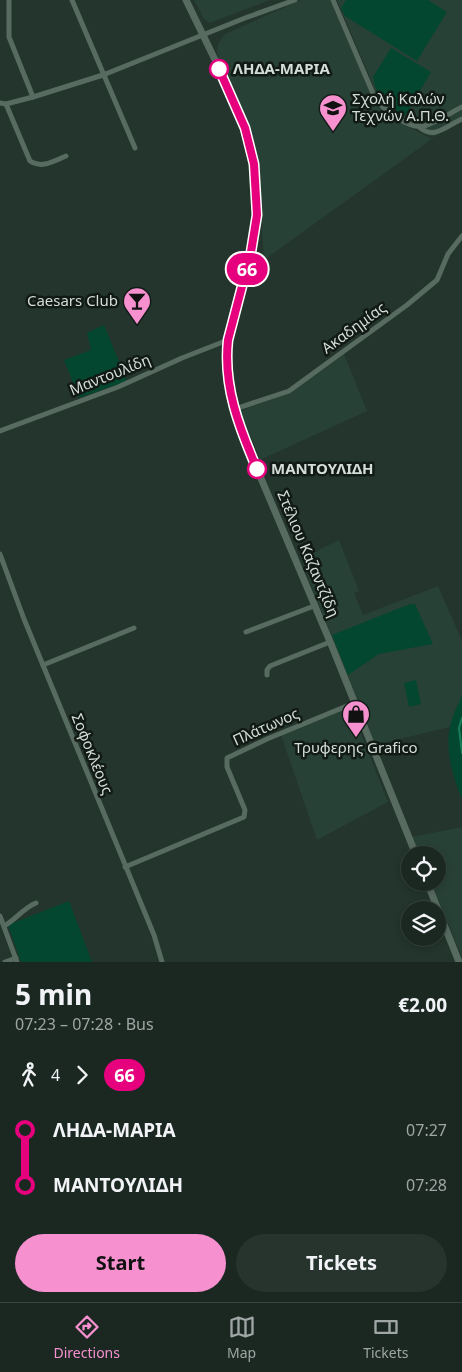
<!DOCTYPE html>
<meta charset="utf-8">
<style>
body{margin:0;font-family:"Noto Sans",sans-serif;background:#27342e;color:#f1f3f6;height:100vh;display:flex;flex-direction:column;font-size:19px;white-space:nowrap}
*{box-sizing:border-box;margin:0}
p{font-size:16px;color:#9fa6a5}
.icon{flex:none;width:28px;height:28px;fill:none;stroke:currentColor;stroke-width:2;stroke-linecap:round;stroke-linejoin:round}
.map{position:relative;height:962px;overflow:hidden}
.sheet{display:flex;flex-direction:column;background:#1a2821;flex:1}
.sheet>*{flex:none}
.badge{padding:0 10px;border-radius:16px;font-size:18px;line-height:32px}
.controls{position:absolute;left:401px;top:846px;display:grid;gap:10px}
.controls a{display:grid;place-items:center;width:45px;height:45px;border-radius:50%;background:#1a2821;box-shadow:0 2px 8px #0003,0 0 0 1px #38443f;font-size:25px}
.map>.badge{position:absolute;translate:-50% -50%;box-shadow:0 0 0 2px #fff}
.legs{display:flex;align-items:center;gap:8px;height:55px;padding:0 15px;font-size:16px}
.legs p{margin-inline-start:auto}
.overview{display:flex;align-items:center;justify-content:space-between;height:85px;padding:0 15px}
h1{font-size:28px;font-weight:700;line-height:38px}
.primary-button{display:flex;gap:10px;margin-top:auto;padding:10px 15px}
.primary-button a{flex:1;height:58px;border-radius:30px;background:#f690cf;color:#111;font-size:20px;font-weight:700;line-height:58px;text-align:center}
.primary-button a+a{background:#27342e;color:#f1f3f6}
ul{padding:0 15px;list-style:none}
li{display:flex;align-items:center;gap:18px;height:55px;font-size:19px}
li i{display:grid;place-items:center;width:8px;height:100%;margin:0 6px;background:currentColor}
li i::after{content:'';width:12px;height:12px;margin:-6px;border:4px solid;border-radius:50%;background:#1a2821}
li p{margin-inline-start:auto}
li:first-child i{background:linear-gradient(#0000 50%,currentColor 0)}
li:last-child i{background:linear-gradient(currentColor 50%,#0000 0)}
.tabs{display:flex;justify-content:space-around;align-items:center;height:70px;border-top:1px solid #38443f;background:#1a2821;font-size:14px;color:#9fa6a5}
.tabs a{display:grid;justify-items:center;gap:2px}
.tabs .selected{color:#f690cf}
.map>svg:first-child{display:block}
.built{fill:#284136}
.green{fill:#034730}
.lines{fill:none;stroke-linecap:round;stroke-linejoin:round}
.stream{stroke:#167f5a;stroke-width:2}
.street{stroke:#586b61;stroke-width:5}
.secondary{stroke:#586b61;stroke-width:7}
.line-1-casing{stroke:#fff;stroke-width:11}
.line-1{stroke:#e6007e;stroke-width:8}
.stop-1-dot{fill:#fff;stroke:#e6007e;stroke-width:2.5}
.labels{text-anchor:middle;stroke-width:5;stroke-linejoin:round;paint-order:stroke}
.stop-label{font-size:15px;font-weight:bold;fill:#d3ded8;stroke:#121a16;text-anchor:start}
.poi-label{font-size:15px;fill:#d3ded8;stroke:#121a16;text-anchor:start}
.street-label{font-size:15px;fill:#d3ded8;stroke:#121a16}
</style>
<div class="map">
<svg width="462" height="962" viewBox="0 0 462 962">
<rect width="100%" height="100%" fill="#23352c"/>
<g class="built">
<path d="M194,0H270L210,23L204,19Z"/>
<path d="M301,0H330L374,100L397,121L432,139L264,260L259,188L255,157L248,129L219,59L217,52L218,44L225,34Z"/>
<path d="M337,0H462V121L433,137L423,133L381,102L376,94L369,75Z"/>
<path d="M344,354L367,411L260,460L251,436L238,412L292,392Z"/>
<path d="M339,540L359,591L354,593L363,615L438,586L462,641V695L450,727L375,745L301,559Z"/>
<path d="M350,706L388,802L317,840L281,735Z"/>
<path d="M462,827V957L431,883L438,882V855H419L412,837Z"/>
</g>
<g class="green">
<path d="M346,0H428L447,12L417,61L345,16L341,8Z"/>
<path d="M391,48L431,72L405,116C385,102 378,102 373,77Z"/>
<path d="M104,325L127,381L79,398L64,360L91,350L87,333Z"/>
<path d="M410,604H415L433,644L379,654L348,675L332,635Z"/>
<path d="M416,680L421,704L409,707L404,683Z"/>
<path d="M462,695V799C453,778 445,750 450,727C452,716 458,705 462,695Z"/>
<path d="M69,901L92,962H21L8,925Z"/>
</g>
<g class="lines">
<path class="stream" d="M462,718L459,728L462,753"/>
<g class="street">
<path d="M9,0V37L33,97L103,75L245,18L295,0"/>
<path d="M72,0L135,148"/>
<path d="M333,0L375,98C383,109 409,130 424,126C437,122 450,113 462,107"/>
<path d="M0,103L6,104L33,97"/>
<path d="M6,104L30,161C42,169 54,161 66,156"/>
<path d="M418,126C434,141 446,126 462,119"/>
<path d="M235,409L289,391L407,305L437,280L448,254L462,236"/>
<path d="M0,431L118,387L182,358L228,340"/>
<path d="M0,554L24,619L154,935L162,962"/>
<path d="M246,632L314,606"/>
<path d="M43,665L134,628"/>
<path d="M267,675V670L270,666L330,642"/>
<path d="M125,867L244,817L245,810L227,767V758L267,739L354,703"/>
<path d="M0,916L17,962"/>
<path d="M4,926C16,920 23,908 36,903"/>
<path d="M5,962L16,958"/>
</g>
<g class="secondary">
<path d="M186,0L218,66L245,128L254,164L257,215L254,235L228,340C225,375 232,405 244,438L331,644L416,855"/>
<path d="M427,882L459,962"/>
</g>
</g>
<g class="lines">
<g class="line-1-casing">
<path id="line-1" d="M219,69L245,128L254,164L257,215L251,252L228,340C223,386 239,427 257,469"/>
</g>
<use href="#line-1" class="line-1"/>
</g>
<defs>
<g id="university-pin" transform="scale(1.4375)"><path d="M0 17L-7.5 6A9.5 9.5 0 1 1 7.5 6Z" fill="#f690cf" stroke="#121a16"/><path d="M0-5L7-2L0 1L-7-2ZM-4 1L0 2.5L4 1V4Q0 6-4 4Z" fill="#111"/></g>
<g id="bar-pin" transform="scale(1.4375)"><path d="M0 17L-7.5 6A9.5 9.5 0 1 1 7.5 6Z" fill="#f690cf" stroke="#121a16"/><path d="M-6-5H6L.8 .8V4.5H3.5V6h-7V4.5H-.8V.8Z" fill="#111"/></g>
<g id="shop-pin" transform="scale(1.4375)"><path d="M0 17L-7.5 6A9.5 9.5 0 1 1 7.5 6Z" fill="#f690cf" stroke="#121a16"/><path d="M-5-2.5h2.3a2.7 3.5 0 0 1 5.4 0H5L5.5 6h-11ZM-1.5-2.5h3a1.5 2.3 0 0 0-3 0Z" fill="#111"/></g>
</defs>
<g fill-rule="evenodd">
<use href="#university-pin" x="333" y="108"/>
<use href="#bar-pin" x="137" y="301"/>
<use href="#shop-pin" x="356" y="714"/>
</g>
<g class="stop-1-dot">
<circle cx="219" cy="69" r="9"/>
<circle cx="257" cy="469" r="9"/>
</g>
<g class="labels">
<g class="stop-label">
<text x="233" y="74">ΛΗΔΑ-ΜΑΡΙΑ</text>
<text x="271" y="474">ΜΑΝΤΟΥΛΙΔΗ</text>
</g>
<g class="poi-label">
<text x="352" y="104">Σχολή Καλών<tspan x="352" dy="17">Τεχνών Α.Π.Θ.</tspan></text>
<text x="118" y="306" text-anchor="end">Caesars Club</text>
<text x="356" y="753" text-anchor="middle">Τρυφερης Grafico</text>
</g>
<g class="street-label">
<text transform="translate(354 328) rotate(-36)" y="5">Ακαδημίας</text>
<text transform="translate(110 375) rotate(-22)" y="5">Μαντουλίδη</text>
<text transform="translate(308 554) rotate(67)" y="5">Στέλιου Καζαντζίδη</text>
<text transform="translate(266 727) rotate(-24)" y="5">Πλάτωνος</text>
<text transform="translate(92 754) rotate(68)" y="5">Σοφοκλέους</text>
</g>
</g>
</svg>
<div class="controls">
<a><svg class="icon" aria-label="locate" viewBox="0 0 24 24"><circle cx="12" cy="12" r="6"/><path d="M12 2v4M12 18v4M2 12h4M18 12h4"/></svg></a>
<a><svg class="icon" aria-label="layers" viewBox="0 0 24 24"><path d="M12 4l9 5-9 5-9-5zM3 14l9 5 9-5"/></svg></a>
</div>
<b class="badge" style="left:247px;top:269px;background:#e6007e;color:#fff">66</b>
</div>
<section class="sheet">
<div class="overview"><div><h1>5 min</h1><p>07:23 – 07:28 · Bus</p></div><b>€2.00</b></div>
<div class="legs"><svg class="icon" aria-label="walk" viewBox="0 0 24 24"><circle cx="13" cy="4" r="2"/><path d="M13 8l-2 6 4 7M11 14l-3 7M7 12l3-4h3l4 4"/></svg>4<svg class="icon" aria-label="forward" viewBox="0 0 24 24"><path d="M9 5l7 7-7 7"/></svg><b class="badge" style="background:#e6007e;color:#fff">66</b></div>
<ul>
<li><i style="color:#e6007e"></i><b>ΛΗΔΑ-ΜΑΡΙΑ</b><p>07:27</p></li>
<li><i style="color:#e6007e"></i><b>ΜΑΝΤΟΥΛΙΔΗ</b><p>07:28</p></li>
</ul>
<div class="primary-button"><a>Start</a><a>Tickets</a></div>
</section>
<nav class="tabs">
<a class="selected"><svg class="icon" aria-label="directions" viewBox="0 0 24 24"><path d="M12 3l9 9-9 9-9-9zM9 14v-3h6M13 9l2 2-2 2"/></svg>Directions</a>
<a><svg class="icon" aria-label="map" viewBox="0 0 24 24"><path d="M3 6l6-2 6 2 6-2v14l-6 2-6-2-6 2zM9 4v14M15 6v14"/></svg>Map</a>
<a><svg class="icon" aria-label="tickets" viewBox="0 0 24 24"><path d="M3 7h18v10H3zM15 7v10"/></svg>Tickets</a>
</nav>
